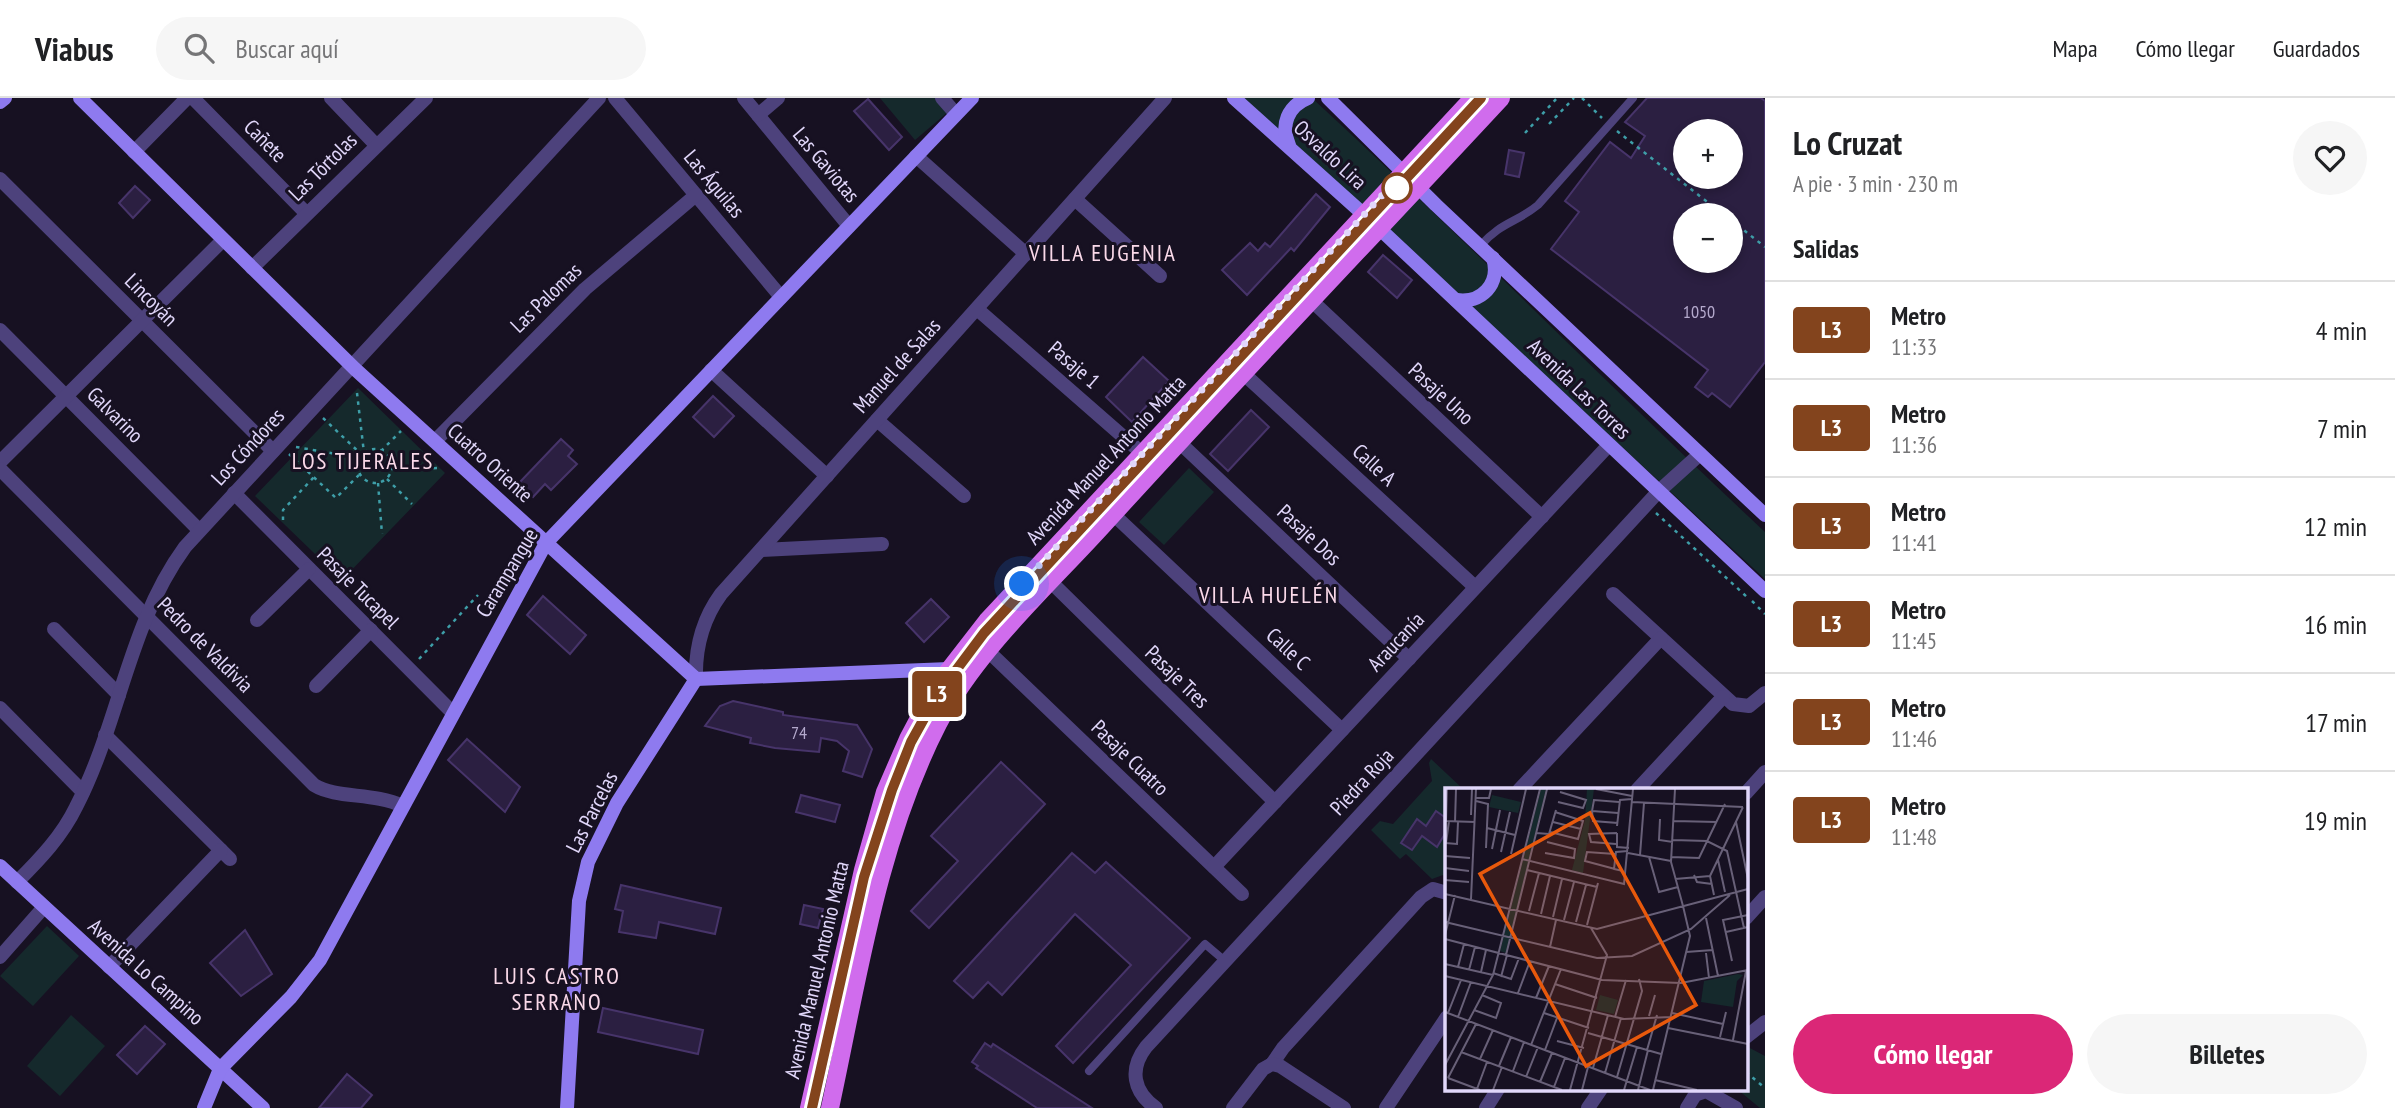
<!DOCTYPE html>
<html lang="es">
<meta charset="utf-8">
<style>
body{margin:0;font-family:"PT Sans Narrow",sans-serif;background:#f6f6f6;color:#202124;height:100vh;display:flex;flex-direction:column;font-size:26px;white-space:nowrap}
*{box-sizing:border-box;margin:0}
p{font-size:23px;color:#757577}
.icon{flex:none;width:38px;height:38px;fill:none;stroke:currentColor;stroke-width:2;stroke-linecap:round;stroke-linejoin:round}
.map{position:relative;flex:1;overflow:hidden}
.side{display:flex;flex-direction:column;background:#fff;width:630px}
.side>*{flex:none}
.badge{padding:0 14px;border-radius:5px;font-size:24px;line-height:46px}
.tools{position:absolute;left:1673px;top:21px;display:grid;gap:14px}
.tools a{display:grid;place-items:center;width:70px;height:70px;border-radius:50%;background:#fff;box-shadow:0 4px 10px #0003;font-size:35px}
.you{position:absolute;width:35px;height:35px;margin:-18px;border:5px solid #fff;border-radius:50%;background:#1a73e8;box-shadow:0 0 0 10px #1a73e833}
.map>.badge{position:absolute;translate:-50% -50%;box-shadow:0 0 0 4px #fff}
h2{padding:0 28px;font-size:26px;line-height:63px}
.round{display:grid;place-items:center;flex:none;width:74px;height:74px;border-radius:37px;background:#f6f6f6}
.headline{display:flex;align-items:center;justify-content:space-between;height:119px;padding:0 28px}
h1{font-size:33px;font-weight:600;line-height:52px}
.action{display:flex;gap:14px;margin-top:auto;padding:14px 28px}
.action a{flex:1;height:80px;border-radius:42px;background:#db2777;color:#fff;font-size:28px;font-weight:600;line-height:80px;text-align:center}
.action a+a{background:#f6f6f6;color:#202124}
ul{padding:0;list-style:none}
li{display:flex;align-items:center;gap:21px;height:98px;padding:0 28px;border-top:2px solid #e0e0e0}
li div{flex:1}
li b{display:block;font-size:26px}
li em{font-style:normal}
li .badge{min-width:77px;font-weight:700;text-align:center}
header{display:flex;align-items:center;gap:42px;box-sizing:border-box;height:98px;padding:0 35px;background:#fff;border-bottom:2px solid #e0e0e0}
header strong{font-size:33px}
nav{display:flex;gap:38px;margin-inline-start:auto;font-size:24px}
.search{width:490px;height:63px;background:#f6f6f6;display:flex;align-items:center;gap:18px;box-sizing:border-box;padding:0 24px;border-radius:38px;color:#757577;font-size:26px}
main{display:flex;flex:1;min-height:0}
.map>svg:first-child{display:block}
.park{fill:#15292c}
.building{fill:#2b1f41;stroke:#47346a;stroke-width:2;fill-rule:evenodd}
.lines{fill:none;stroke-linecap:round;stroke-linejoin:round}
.path{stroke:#3e9ea8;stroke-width:2.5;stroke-dasharray:3.5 5;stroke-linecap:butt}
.lane{stroke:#4d427c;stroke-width:8}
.street{stroke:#4d427c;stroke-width:14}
.secondary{stroke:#8e7aef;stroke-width:14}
.primary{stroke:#d06ced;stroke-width:18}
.line-casing{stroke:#fff;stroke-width:16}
.line{stroke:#83441d;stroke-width:10}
.walk{stroke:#e1d7fa;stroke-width:7;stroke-dasharray:0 12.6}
.stop-dot{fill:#fff;stroke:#83441d;stroke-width:3.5}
.labels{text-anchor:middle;stroke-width:6;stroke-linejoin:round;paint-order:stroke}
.number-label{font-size:18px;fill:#b4a9cc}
.street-label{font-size:21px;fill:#e1d7fa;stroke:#171122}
.neighbourhood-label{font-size:23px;letter-spacing:2px;fill:#fad9e9;stroke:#171122}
.inset-road{fill:none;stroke:#686078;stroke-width:2}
.view{fill:#e8590c;fill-opacity:0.15;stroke:#e8590c;stroke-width:3.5}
.inset-edge{fill:none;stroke:#e1d7fa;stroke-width:3.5}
</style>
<header>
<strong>Viabus</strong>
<div class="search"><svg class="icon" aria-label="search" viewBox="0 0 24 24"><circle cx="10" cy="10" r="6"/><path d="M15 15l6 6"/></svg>Buscar aquí</div>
<nav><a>Mapa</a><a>Cómo llegar</a><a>Guardados</a></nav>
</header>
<main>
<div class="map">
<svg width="1765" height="1010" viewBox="0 0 1765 1010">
<rect width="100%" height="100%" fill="#171122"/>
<g class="park">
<path d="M880,0H935L948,14L915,42Z"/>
<path d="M1244,0H1312C1466,142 1612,291 1765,434V481Z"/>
<path d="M358,290L445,375L342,482L255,398Z"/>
<path d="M1189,370L1214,394L1164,447L1139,424Z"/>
<path d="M1431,661L1463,691L1447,692L1446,780L1443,777L1432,781L1406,756L1400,761L1371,732L1380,723L1393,726L1432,683L1429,665Z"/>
<path d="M47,828L79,858L33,908L0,878Z"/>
<path d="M71,917L105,948L60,998L27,968Z"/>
<path d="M1746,948L1765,958V1010H1760L1737,991H1746Z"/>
</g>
<g class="building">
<path d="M1647,0H1761L1765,3V264L1730,309L1712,295L1708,299L1695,289L1708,272L1551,151L1579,114L1565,103L1610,44L1631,60L1645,38L1625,24ZM1685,33H1731V79H1685ZM1685,117H1731V163H1685Z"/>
<path d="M868,1L902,39L889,52L854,13Z"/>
<path d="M1509,52L1524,55L1519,79L1505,76Z"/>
<path d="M135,88L150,102L133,120L119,105Z"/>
<path d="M1316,96L1330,109L1294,153L1291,150L1247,197L1222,172L1250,145L1258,153L1265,145L1270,149Z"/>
<path d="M1383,157L1412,182L1397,200L1368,174Z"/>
<path d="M1143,259L1169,283L1132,324L1106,299Z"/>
<path d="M713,298L734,318L714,339L693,319Z"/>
<path d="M1251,312L1269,329L1228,373L1210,356Z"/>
<path d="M561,341L573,352L568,358L577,366L551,392L545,386L533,399L519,385Z"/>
<path d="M543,498L586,537L570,556L527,517Z"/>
<path d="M931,501L949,519L924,544L906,525Z"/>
<path d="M733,603L783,614V617L857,627L872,651L862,679L843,673L849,653L837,643L821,640L819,654L775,650L750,645L751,640L705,628L720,608Z"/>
<path d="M467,641L520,689L505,714L448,662Z"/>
<path d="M1001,664L1045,706L929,830L911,813L958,763L931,738Z"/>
<path d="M801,697L840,707L835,724L796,714Z"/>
<path d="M1436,713L1446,720V734L1437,749L1422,738L1412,752L1401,745L1417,721L1426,728Z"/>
<path d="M1072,755L1095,775L1106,764L1190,840L1073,965L1056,948L1131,867L1075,816L1002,897L988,884L973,900L954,883Z"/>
<path d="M621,787L721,810L715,836L659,824L656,840L619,834L623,813L615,811Z"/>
<path d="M804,807L823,811L818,830L800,826Z"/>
<path d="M245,832L272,876L241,898L210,865Z"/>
<path d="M603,910L703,932L698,956L598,934Z"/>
<path d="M145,928L165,946L137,976L117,957Z"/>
<path d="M985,945L991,949L993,946L1092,1010H1037L976,970L978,968L972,964Z"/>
<path d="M347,976L372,997L361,1010H319Z"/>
</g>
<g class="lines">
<g class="path">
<path d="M1582,0L1602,20"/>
<path d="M1549,26L1574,0"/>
<path d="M1617,33L1724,117"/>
<path d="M1525,35L1557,0"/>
<path d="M1731,122L1765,149"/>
<path d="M357,295L364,355"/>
<path d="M323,320L361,356"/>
<path d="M296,349L359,360"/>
<circle cx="375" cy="368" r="17"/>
<path d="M381,353L401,333"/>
<path d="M289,356L336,400L360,376"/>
<path d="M391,371L440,370"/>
<path d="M387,381L412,406"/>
<path d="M378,385L382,436"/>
<path d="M1656,415L1747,499"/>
<path d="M283,422V412L314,379"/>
<path d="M1752,503L1765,516"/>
<path d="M419,561L478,497"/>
<path d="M1746,974L1765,990"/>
</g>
<g class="lane">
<path d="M1480,148C1501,124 1516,125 1538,107L1633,0"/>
<path d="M1089,973L1205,846L1225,863"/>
</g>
<g class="street">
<path d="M193,0L306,115"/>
<path d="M331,0L375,46"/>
<path d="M615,0L781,199"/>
<path d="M744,0L849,128"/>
<path d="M942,0L956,16"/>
<path d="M758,17L778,0"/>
<path d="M134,54L187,0"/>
<path d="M916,58L1026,156"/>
<path d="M0,81L273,353"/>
<path d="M1075,101L1160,178"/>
<path d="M252,170L426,0"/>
<path d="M1312,203L1542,419"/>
<path d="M977,211L1143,356"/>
<path d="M0,232L199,432"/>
<path d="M711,272L827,378"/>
<path d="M1244,276L1475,489"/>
<path d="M877,322L964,398"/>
<path d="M435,343L585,191L696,97"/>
<path d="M1179,344L1409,561"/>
<path d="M0,364L223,142"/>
<path d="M0,371L314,687C337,701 372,694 403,708"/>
<path d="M234,395L453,615"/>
<path d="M1113,416L1342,632"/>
<path d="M761,452L882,446"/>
<path d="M1051,484L1275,704"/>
<path d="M1613,496L1733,606L1749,608L1765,595"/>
<path d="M257,522L309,471"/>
<path d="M54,531L119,597"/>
<path d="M988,553L1242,796"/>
<path d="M696,581C695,549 702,522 721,496L1165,0"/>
<path d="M316,588L371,532"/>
<path d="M0,610L83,694"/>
<path d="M105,637L230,761"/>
<path d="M1519,692L1661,540"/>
<path d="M1637,692L1723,599"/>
<path d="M1746,695L1765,674"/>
<path d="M1214,769L1608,348"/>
<path d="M17,784C40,761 62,738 76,709C120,624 128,527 185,449L599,0"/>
<path d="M1746,820L1765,799"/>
<path d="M0,859L44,809"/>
<path d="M109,869L221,752"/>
<path d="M1746,939L1765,924"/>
<path d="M1272,966L1283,950L1421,799L1433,791L1447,795"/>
<path d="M1156,1010C1133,994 1129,971 1146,949L1658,394L1700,356"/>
<path d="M1233,1010L1263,971L1272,966L1280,968L1344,1010"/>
<path d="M1386,1010L1447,919"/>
<path d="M1486,1010L1498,991"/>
<path d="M1588,1010L1601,991"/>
<path d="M1687,1010L1695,997L1706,993L1736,1010"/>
</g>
<g class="secondary">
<path d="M80,0L355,271L696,581L949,571"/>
<path d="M1234,0L1381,132L1765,493"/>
<path d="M1328,0L1436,107L1765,417"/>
<path d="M0,4L5,0"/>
<path d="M1289,47C1280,27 1288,8 1308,0"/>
<path d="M1456,202C1481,206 1501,186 1493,160"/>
<path d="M0,768L263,1010"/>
<path d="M204,1010L220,971L291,899L320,862L546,445L972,0"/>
<path d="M567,1010L579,803L588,764L617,705L696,581"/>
</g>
<g class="primary">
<path d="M809,1010L863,772L885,694L908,641L935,590L987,523L1473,0"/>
<path d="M830,1010C858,881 877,745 938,626C976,552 1049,487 1105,425C1235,282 1369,142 1501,0"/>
</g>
</g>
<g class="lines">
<g class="line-casing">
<path id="line" d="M812,1010L864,779L892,692L911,644L936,599L984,535L1481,0"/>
</g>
<use href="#line" class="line"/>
<path class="walk" d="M1022,486L1388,91L1397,90"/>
</g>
<circle class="stop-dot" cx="1397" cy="90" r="14"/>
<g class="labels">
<g class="number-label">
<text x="1699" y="220">1050</text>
<text x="799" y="641">74</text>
</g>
<g class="street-label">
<text transform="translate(265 43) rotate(45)" y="7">Cañete</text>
<text transform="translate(1330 57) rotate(43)" y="7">Osvaldo Lira</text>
<text transform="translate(826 67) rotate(50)" y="7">Las Gaviotas</text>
<text transform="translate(323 69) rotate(-45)" y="7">Las Tórtolas</text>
<text transform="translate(714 86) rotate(50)" y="7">Las Águilas</text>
<text transform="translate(546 200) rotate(-44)" y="7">Las Palomas</text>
<text transform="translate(151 202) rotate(45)" y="7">Lincoyán</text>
<text transform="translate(1074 267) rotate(41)" y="7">Pasaje 1</text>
<text transform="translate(897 268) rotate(-48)" y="7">Manuel de Salas</text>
<text transform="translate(1579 291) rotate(44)" y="7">Avenida Las Torres</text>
<text transform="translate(1441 296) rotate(43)" y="7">Pasaje Uno</text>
<text transform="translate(115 317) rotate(45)" y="7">Galvarino</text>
<text transform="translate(248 349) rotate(-47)" y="7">Los Cóndores</text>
<text transform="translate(1106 362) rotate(-47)" y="7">Avenida Manuel Antonio Matta</text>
<text transform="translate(490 365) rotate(42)" y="7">Cuatro Oriente</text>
<text transform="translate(1374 367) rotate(43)" y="7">Calle A</text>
<text transform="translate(1309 437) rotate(43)" y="7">Pasaje Dos</text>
<text transform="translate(507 475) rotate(-59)" y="7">Carampangue</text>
<text transform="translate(358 490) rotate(45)" y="7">Pasaje Tucapel</text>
<text transform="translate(1396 544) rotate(-47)" y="7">Araucanía</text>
<text transform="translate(205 547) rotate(45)" y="7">Pedro de Valdivia</text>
<text transform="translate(1288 551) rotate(43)" y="7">Calle C</text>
<text transform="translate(1177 579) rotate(44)" y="7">Pasaje Tres</text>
<text transform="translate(1130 660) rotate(44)" y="7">Pasaje Cuatro</text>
<text transform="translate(1362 684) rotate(-47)" y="7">Piedra Roja</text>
<text transform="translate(592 714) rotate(-63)" y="7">Las Parcelas</text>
<text transform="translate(817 872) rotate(-77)" y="7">Avenida Manuel Antonio Matta</text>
<text transform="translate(146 874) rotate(42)" y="7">Avenida Lo Campino</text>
</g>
<g class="neighbourhood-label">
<text x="1103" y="163">VILLA EUGENIA</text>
<text x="363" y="371">LOS TIJERALES</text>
<text x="1269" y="505">VILLA HUELÉN</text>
<text x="557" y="886">LUIS CASTRO<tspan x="557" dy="26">SERRANO</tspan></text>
</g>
</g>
<g transform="translate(1445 690)">
<rect width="303" height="303" fill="#171122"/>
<path d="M96,1H101L61,165L55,163ZM142,1H149L138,85L127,82L140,32ZM47,7L76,14L73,25L44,19ZM293,186L298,187L292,193L288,219L256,214L259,193ZM155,207L173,212L169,226L151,222Z" fill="#15292c"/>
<path class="inset-road" d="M151,1L187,8M230,1L226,74L238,118M31,10H44L46,1M31,13L43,16L41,60M113,14L138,20L141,12L115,4M187,14L298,19M147,23L173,25M26,27L27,1M215,31L214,52L228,54M0,33L30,34M1,33L2,1M229,33L272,34M10,34L11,1M108,34L136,41M291,34L303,91M173,35L148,33L147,23L149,12L174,14M172,38L175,12L187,11M42,40L70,47M105,44L133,51L138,33L110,24M91,45L104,46L111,22M172,45V59L184,60M228,52L262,53L282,63L299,140M0,55L12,56L13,34M1,55L4,33M171,56L146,54L144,46L172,45M47,61L55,22M56,64L65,24M100,65L129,70L130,61L102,54M183,65L226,73M66,66L81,1M195,67L199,15M0,68L25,70M204,69L214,104L233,99M226,69L254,70L280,16M77,71L179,96L188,1M273,72L280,104M0,80L24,83M170,81L140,73L142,64L170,66M82,82L152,99M178,83L169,81L171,64L183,63M249,87L252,94L267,96M230,91L265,88M0,92L24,94M0,106L152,141L303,101M269,107L265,88L298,19M26,111L31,1M84,123L94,85M96,126L105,88M108,129L117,91M261,130L273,188M119,132L129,94M0,134L152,170L187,168L246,141L285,107M131,134L141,97M142,137L153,95M281,144L303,139M0,147L10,107M0,151L157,192L236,195L303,182M105,159L111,132M241,164L268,162M261,165L264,190M61,167L102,1M287,173L278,132L303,127M0,176L48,187M13,179L19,156M24,182L30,159M36,184L41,162M48,185L66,191L74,170M0,188L179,231L226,229M56,189L62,167M110,196L152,210M73,205L85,173M91,210L104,178M29,222L51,230L56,215L37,207M0,224L205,302M3,225L16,192M99,225L144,240M227,225L278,236M204,228L210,207M13,229L26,194M170,229L181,192M223,240L303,256M143,245L216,266M275,249L281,224M288,252L301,183M112,253L139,260M86,257L116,181M100,262L112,230M202,262L212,227M16,264L117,302M35,271L48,242M0,277L48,187L95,1M54,278L66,249M148,280L163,227M68,283L79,254M160,285L176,230M81,289L93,259M172,289L197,203L194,191M3,290L31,236M3,290L35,302M210,292L252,302M95,294L107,265M109,299L120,270M32,301L42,274M48,302L57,279M125,302L162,167L146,140M137,302L143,279M179,302L192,259M193,302L203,262M208,302L245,148L238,118"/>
<path class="view" d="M145,25L251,217L141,278L35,86Z"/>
<rect width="303" height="303" class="inset-edge"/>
</g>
</svg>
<div class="tools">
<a>+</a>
<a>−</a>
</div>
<div class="you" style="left:1022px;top:486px"></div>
<b class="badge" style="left:937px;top:596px;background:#83441d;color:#fff">L3</b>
</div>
<section class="side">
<div class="headline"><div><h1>Lo Cruzat</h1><p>A pie · 3 min · 230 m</p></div><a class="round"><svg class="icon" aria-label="heart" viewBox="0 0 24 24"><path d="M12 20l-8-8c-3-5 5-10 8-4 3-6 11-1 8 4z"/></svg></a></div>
<h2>Salidas</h2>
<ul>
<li><span class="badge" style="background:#83441d;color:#fff">L3</span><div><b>Metro</b><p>11:33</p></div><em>4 min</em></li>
<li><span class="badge" style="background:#83441d;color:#fff">L3</span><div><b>Metro</b><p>11:36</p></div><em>7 min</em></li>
<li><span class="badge" style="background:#83441d;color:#fff">L3</span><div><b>Metro</b><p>11:41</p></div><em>12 min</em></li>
<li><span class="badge" style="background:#83441d;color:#fff">L3</span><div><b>Metro</b><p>11:45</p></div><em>16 min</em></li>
<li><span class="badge" style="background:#83441d;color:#fff">L3</span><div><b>Metro</b><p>11:46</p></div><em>17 min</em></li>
<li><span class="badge" style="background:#83441d;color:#fff">L3</span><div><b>Metro</b><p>11:48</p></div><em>19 min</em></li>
</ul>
<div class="action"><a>Cómo llegar</a><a>Billetes</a></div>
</section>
</main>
